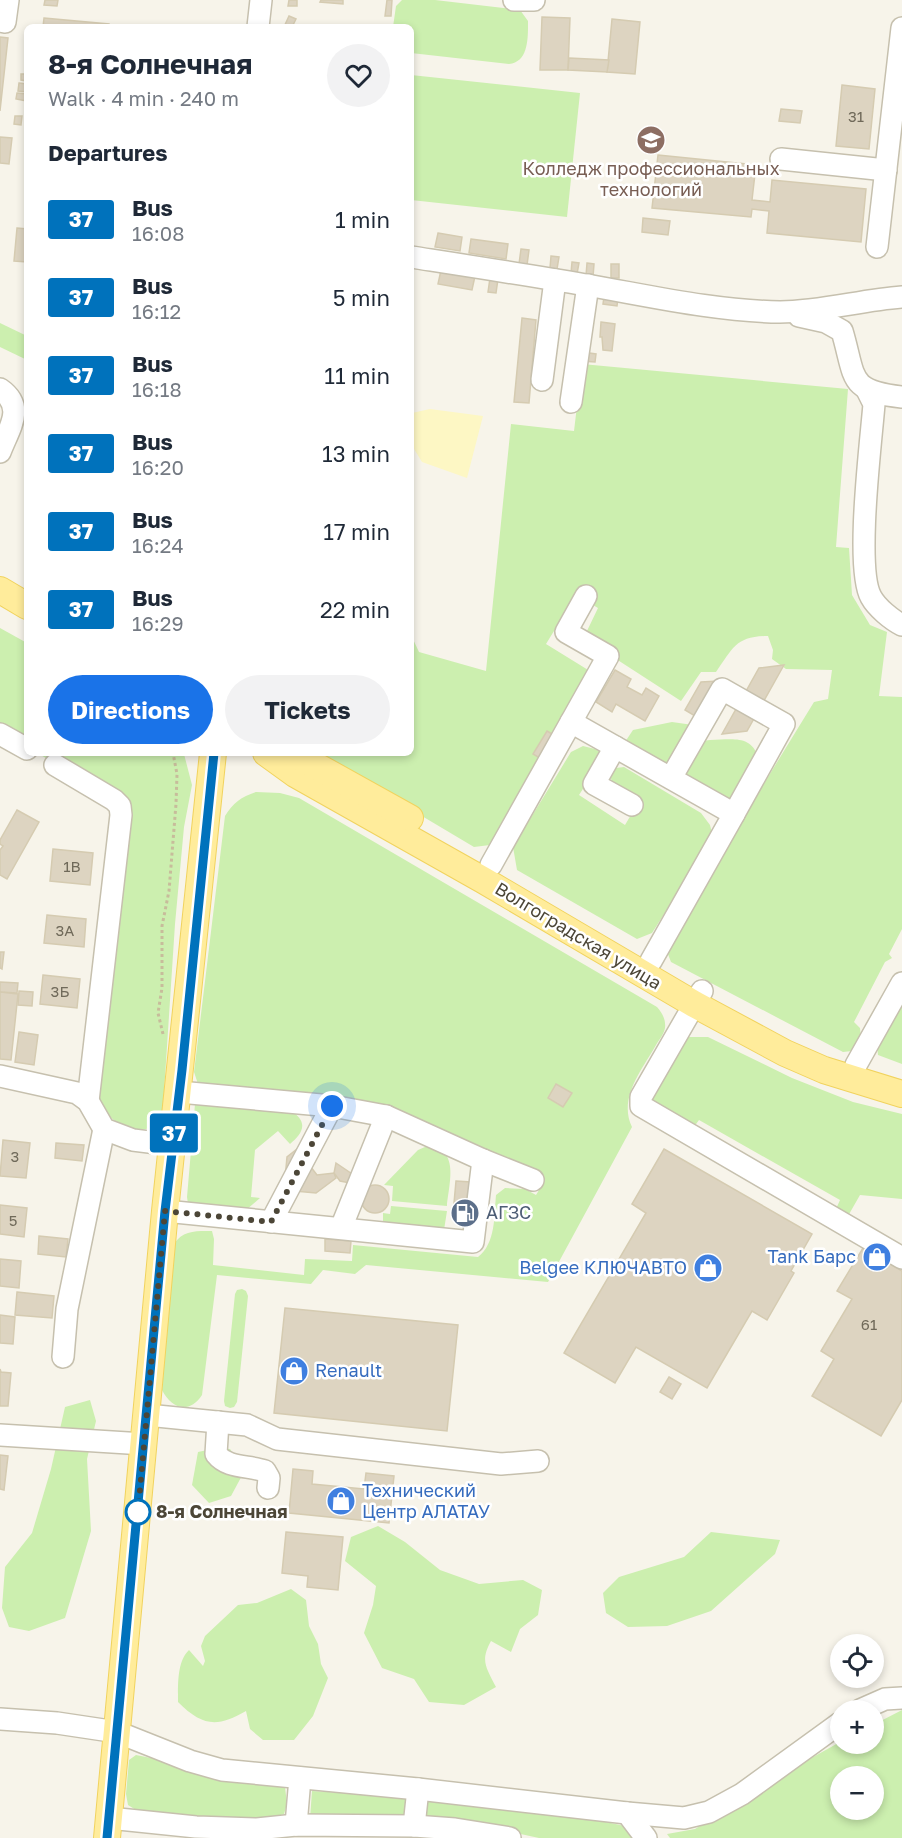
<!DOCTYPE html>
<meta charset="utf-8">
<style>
body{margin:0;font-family:"Golos Text",sans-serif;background:#f2f2f3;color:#1f2937;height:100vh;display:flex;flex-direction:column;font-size:22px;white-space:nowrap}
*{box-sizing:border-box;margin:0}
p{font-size:20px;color:#747a83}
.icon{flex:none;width:33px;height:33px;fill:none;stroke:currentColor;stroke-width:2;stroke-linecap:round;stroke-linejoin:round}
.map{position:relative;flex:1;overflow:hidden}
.panel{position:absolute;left:24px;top:24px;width:390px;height:732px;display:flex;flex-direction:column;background:#fff;border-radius:9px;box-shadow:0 3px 9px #0003}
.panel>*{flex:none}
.badge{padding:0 12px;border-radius:4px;font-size:21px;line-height:39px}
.buttons{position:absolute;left:830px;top:1634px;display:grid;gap:12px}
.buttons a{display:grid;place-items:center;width:54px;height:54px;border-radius:50%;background:#fff;box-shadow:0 3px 9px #0003;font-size:30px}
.you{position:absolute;width:30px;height:30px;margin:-15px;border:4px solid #fff;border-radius:50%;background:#1a73e8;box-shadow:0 0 0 9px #1a73e833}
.map>.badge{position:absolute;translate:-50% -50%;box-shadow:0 0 0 3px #fff}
h2{padding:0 24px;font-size:22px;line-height:54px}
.round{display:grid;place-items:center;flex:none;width:63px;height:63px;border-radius:32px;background:#f2f2f3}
.overview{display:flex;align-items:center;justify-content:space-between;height:102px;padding:0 24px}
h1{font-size:28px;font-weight:700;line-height:45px}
.cta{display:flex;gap:12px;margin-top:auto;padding:12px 24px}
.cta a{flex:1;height:69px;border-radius:36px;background:#1a73e8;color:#fff;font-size:24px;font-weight:700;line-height:69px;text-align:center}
.cta a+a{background:#f2f2f3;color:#1f2937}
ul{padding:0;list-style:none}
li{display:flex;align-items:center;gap:18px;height:78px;padding:0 24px}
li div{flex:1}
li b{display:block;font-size:22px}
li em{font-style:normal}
li .badge{min-width:66px;font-weight:700;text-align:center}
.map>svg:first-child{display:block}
.green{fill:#ccefaf;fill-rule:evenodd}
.sand{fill:#fdf7c4}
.building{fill:#ddd4c1;stroke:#d5cbb1;stroke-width:1.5}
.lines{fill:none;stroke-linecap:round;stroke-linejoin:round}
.minor-casing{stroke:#c6c0ae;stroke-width:24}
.major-casing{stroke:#f1d35e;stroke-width:28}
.path{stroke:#c7bc9b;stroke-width:3;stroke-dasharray:3 3;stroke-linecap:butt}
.minor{stroke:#fff;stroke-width:21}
.major{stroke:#ffec9b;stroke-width:26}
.line-casing{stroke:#fff;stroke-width:14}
.line{stroke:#0072bc;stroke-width:9}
.walk{stroke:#4c4637;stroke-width:6;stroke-dasharray:0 10.8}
.stop-dot{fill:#fff;stroke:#0072bc;stroke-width:3}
.labels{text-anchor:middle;stroke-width:5;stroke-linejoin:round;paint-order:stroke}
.number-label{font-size:15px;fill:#706a5a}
.education-label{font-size:18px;fill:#785e54;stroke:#fff}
.street-label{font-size:18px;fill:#4c4637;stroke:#fff}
.service-label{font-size:18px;fill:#4e5e75;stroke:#fff;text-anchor:start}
.shop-label{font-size:18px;fill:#366cbe;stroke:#fff;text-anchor:end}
.stop-label{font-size:18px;font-weight:bold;fill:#4c4637;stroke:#fff;text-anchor:start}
</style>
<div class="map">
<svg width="902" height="1838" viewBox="0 0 902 1838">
<rect width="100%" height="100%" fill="#f7f4ea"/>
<g class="green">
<path d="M402,0H435L520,10L528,21C528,37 529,62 509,64L411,53V27H393L396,6Z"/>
<path d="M411,75L580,93L567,217L411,200Z"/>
<path d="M0,323L27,336V360L0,347Z"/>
<path d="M582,364L848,389L836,547L849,548L852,595L870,625L887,632L879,696L902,697V929L889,954L892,958L885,962L854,1022L860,1028L861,1038L852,1051L843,1052L671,962L666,949L671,935L814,702L828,699L832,670L786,669L772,659L773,650L768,636C736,636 733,648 716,672H701L681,701L596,646L586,633L598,608L576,595L546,644L593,673L490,845L474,847L316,753H411V635L419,652L486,671L511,424L574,431Z"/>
<path d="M0,628L27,643V747L0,732Z"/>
<path d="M672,722L693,725L671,765L660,769L625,742L633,730Z"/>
<path d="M710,740C730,740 751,734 758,757L729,804L682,773L702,741Z"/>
<path d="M583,746L595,749L605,755L579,795L625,825L638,803C626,795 608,789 611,771L616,768L624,767L701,813L710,825L713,837L652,933L637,939L517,870L513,847L571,752Z"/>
<path d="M37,753L184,754L192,785L184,827L175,924L162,1123C132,1138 118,1127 98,1104L128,804Z"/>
<path d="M256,792L280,793L299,798L657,1007C662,1013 666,1019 665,1028C664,1034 659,1040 656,1045C642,1070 618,1098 632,1127L548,1282L366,1265L355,1274L323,1270L311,1284L217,1275L202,1395C189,1415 171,1408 162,1390L174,1244C183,1230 196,1231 212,1231L214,1239L213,1265L304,1275L305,1259L352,1261L353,1245L478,1257C496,1243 494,1216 496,1195L505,1188L525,1189L536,1195L544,1182L390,1111L199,1087L194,1072L225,816C233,803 241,797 256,792Z"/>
<path d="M902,995V1064L878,1055L877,1046Z"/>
<path d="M689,1037H708L792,1078L853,1102L902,1114V1199L860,1195L848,1216L836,1209L840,1200L699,1120L691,1131L650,1099L684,1042Z"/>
<path d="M195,1104L294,1113C309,1124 301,1135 290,1144L278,1131L255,1150L251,1197L260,1198L246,1210L188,1204L187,1197Z"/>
<path d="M425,1147C461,1146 449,1183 447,1206L392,1201L393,1186L384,1185L418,1150Z"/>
<path d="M391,1206L447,1211L444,1230L383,1226V1213L390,1214Z"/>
<path d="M242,1289L246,1291L248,1296L237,1402L234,1407L230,1408L225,1406L224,1401L235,1294L237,1290Z"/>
<path d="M90,1400L96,1421L87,1459L91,1531L65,1618L29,1631L9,1627L2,1608L5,1567L32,1533L51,1469L65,1407Z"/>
<path d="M217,1448L230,1449L245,1470L231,1496L209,1503L192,1485L198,1452Z"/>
<path d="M378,1526L405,1542L440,1570L479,1584L523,1580L542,1590L538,1615L520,1629L511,1652L491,1641C480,1661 486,1667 496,1687L464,1705L429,1702L414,1679L382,1668L364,1633L373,1605L376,1586L345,1561L351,1537Z"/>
<path d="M711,1532L780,1540L775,1554L711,1611L667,1626L628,1627L606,1613L603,1593L619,1577L684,1557Z"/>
<path d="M291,1589L306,1600L309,1626L318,1644L321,1664L328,1678L313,1716L294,1740H263L250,1729L246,1711C217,1728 202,1726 178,1702C178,1685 177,1661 189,1650L203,1666L205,1661L201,1646L205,1636L238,1605L257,1603Z"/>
<path d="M902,1710V1838H670L667,1834L695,1829L806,1761L840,1742L873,1743V1725ZM840,1776H873V1809H840Z"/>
<path d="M136,1755L166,1761L224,1781L260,1782L285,1787L287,1804L284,1814L258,1822L144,1815L128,1805L126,1794L129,1760Z"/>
<path d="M312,1791L406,1797V1819H310Z"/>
<path d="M427,1801L582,1817L625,1826L635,1838H539L493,1828L424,1822Z"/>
</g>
<path class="sand" d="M430,409L483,416L467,478L422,462L411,444L412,413Z"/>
<g class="building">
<path d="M45,0H58L57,6L44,5Z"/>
<path d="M289,0H297V6H288Z"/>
<path d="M321,0H343V4L320,2Z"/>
<path d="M387,0H392L391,16H385Z"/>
<path d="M289,16L296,19L292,27H284Z"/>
<path d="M542,17L570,18L568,70H540Z"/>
<path d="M44,18L109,24V27H43Z"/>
<path d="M612,19L640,22L635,74L607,72Z"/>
<path d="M0,37L8,38L0,111Z"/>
<path d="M569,58L609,60L607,72L568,70Z"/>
<path d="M21,74H27V81L21,80Z"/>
<path d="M19,83L27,84V92L18,91Z"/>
<path d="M842,85L875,89L869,149L836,146Z"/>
<path d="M17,93L27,94V101L16,99Z"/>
<path d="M781,109L802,111L800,123L779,121Z"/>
<path d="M15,116H22L21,125L14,124Z"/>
<path d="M0,137L12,138L9,164L0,163Z"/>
<path d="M658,155L756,165L752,200L770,202L772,180L866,189L861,242L767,233L769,211L752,209L751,217L652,208Z"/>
<path d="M643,218L670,221L668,235L642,232Z"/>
<path d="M17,228L27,229V262L14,261Z"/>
<path d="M438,233L462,237L460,251L435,247Z"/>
<path d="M471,239L508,244L506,259L469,253Z"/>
<path d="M521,249L529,250L527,265L519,264Z"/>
<path d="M551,256L559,257L557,269L550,268Z"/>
<path d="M572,262L579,263L577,274L571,273Z"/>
<path d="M587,263L594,264L593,277L586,276Z"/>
<rect x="611" y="264" width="8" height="14"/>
<path d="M441,270L475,276L472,290L438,284Z"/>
<path d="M490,278L498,279L496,293L488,292Z"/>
<path d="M604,297L618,298L617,306L603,304Z"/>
<path d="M522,318L536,320L529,403L514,402Z"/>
<path d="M601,322L615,324L612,351L603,350L602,337H600Z"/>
<path d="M582,352L596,354L595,362L581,361Z"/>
<path d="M784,665L747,731L722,734L759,668Z"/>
<path d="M615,670L631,679L627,687L642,695L646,688L659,696L645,721L616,704L612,712L596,702Z"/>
<path d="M717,681L695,716L685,710L701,682Z"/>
<path d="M547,731L557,737L543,760L533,754Z"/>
<path d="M17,810L39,822L7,879L0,875V850L3,846L0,844V840Z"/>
<path d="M53,849L93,853L90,885L50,881Z"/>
<path d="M47,915L86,919L84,947L44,943Z"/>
<path d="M0,952H4L2,969L0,968Z"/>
<path d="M43,975L80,979L77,1008L40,1004Z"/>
<path d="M0,982L18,983L17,993L0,992Z"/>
<path d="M19,991L33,992L32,1006L18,1005Z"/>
<path d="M0,992L18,994L11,1060L0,1059Z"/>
<path d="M19,1032L38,1035L34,1065L15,1062Z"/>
<path d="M556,1084L572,1093L563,1107L548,1098Z"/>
<path d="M3,1140L30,1143L26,1178L0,1176Z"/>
<path d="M56,1143L84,1145L82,1161L55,1158Z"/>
<path d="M297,1149L317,1175L334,1173L336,1178L316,1193L284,1190L287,1157Z"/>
<path d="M664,1149L812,1234L791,1271L794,1273L767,1320L752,1311L707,1388L636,1347L615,1383L564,1353L646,1213L632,1204Z"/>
<path d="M336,1163L358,1178L350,1183L340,1181L334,1173Z"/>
<path d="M456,1181L471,1182L484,1216L453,1214Z"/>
<circle cx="375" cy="1199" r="14"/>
<path d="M0,1205L27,1208L24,1237L0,1234Z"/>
<path d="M39,1236L68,1239L66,1257L38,1254Z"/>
<path d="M325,1239L351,1241L350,1253L325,1251Z"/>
<path d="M863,1248L902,1271V1400L881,1436L812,1396L834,1359L821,1351L852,1299L837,1291Z"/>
<path d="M0,1259L21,1261L19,1288L0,1286Z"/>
<path d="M17,1292L54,1296L52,1318L15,1315Z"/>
<path d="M285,1308L458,1325L447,1431L274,1413Z"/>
<path d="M0,1315L15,1317L13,1344L0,1343Z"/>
<path d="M0,1369L1,1372L11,1373L8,1406H0Z"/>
<path d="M669,1377L681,1384L672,1399L660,1392Z"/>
<path d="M0,1455L8,1456L4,1490L0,1489Z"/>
<path d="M293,1469L313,1471L312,1484L364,1489L366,1473L394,1476L389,1523L289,1513Z"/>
<path d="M286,1532L343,1537L338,1590L307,1587L308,1576L282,1573Z"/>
</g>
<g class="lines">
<g class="minor-casing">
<g id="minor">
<path d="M514,0H534"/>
<path d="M0,21L5,22L8,0"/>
<path d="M258,27L261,0"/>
<path d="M781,159L886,170"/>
<path d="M877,247L902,28"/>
<path d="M411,257C469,266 528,275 586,285C650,296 715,311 780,312C821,312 861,300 902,297"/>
<path d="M799,316L826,322L842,331C856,378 847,391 902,397"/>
<path d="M542,380L555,280"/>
<path d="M0,389C26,407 9,428 0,452"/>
<path d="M867,390L874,404C871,442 855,568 871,597C877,608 892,620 902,625"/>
<path d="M571,402L588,285"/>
<path d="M571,722L608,656L566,632L586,596"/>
<path d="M0,734L27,749"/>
<path d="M615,747L594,784L632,805"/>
<path d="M55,765L114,800L120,806L121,815L88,1101"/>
<path d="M671,778L722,689L784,724L734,814"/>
<path d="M491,865L571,722L734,814L651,961"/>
<path d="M702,991L641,1097V1106L902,1258"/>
<path d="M856,1065L902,983"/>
<path d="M0,1076L77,1093L88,1101L104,1129L133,1140L173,1145"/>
<path d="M179,1092L332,1106L386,1116L483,1160L533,1180"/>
<path d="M165,1211L473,1242L483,1160"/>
<path d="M271,1222L332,1106"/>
<path d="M341,1228L386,1116"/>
<path d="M63,1357L67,1309L104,1129"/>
<path d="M147,1415L247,1425L277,1439L501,1464L538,1461"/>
<path d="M218,1422L216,1454C228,1469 248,1465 265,1471L269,1478L268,1488"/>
<path d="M0,1435L144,1444"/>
<path d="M860,1710L885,1699L902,1698"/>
<path d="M0,1719L57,1723L117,1732L190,1761L222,1770L418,1789L627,1813L684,1818L709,1812L742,1794L840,1723"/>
<path d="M627,1813L646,1838"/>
<path d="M109,1818L196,1827L257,1829L296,1825L414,1826L455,1829L510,1838"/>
<path d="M296,1825L300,1778"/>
<path d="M414,1826L418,1789"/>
</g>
</g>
<g class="major-casing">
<g id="major">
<path d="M0,590L27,606"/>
<path d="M266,753L295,774L483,880L694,1004L785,1053L824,1070L902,1094"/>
<path d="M293,753L410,818"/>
<path d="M107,1838L165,1211L213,753"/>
</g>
</g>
<path class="path" d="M163,1034L158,1013L162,988V926L169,891L176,804L177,774L173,753"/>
<use href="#minor" class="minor"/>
<use href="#major" class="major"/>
</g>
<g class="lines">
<g class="line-casing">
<path id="line" d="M107,1838L165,1211L182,1070L214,753"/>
</g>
<use href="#line" class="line"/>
<path class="walk" d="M138,1512L165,1211L271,1222L332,1106"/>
</g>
<defs>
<g id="university-disc" transform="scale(1.5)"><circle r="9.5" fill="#8d6e63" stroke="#fff"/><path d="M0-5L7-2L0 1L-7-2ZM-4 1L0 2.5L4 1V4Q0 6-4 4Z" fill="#fff"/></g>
<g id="fuel-disc" transform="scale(1.5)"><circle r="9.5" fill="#5c6f8a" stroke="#fff"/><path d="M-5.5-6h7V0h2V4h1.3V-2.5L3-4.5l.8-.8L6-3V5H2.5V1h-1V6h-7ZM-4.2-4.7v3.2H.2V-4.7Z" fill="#fff"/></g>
<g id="shop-disc" transform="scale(1.5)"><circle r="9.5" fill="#3f7fe0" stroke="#fff"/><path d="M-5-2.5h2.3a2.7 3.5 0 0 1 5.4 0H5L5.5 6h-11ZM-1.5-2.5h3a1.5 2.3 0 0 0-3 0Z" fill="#fff"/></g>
</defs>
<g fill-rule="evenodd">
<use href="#university-disc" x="651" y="140"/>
<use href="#fuel-disc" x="465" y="1213"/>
<use href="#shop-disc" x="877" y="1257"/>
<use href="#shop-disc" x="708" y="1268"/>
<use href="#shop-disc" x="294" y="1371"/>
<use href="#shop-disc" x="341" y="1501"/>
</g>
<circle class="stop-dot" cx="138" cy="1512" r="12"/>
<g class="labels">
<g class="number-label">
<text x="856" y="122">31</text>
<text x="72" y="872">1В</text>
<text x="65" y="936">3А</text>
<text x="60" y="997">3Б</text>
<text x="15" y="1162">3</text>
<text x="13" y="1226">5</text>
<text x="869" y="1330">61</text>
</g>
<g class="education-label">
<text x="651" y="175">Колледж профессиональных<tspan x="651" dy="21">технологий</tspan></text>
</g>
<g class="street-label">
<text transform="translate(578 936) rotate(31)" y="6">Волгоградская улица</text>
</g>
<g class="service-label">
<text x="486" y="1219">АГЗС</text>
</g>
<g class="shop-label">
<text x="856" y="1263">Tank Барс</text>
<text x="687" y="1274">Belgee КЛЮЧАВТО</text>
<text x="315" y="1377" text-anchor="start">Renault</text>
<text x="362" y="1497" text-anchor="start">Технический<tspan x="362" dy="21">Центр АЛАТАУ</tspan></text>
</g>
<g class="stop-label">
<text x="156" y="1518">8-я Солнечная</text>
</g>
</g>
</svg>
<div class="buttons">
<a><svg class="icon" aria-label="locate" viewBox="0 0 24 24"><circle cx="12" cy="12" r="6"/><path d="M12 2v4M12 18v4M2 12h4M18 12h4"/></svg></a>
<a>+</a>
<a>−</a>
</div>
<div class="you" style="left:332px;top:1106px"></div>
<b class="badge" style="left:174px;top:1133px;background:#0072bc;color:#fff">37</b>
<section class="panel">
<div class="overview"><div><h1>8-я Солнечная</h1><p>Walk · 4 min · 240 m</p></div><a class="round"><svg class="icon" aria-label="heart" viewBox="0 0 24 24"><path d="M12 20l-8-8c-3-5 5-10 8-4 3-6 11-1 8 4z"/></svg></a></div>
<h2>Departures</h2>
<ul>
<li><span class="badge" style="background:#0072bc;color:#fff">37</span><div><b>Bus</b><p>16:08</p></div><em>1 min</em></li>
<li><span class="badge" style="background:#0072bc;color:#fff">37</span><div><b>Bus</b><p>16:12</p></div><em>5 min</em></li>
<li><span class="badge" style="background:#0072bc;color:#fff">37</span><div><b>Bus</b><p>16:18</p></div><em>11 min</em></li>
<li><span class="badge" style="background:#0072bc;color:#fff">37</span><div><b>Bus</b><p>16:20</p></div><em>13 min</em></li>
<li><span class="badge" style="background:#0072bc;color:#fff">37</span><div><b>Bus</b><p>16:24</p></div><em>17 min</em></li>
<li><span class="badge" style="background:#0072bc;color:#fff">37</span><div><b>Bus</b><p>16:29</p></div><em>22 min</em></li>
</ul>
<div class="cta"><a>Directions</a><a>Tickets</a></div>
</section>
</div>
